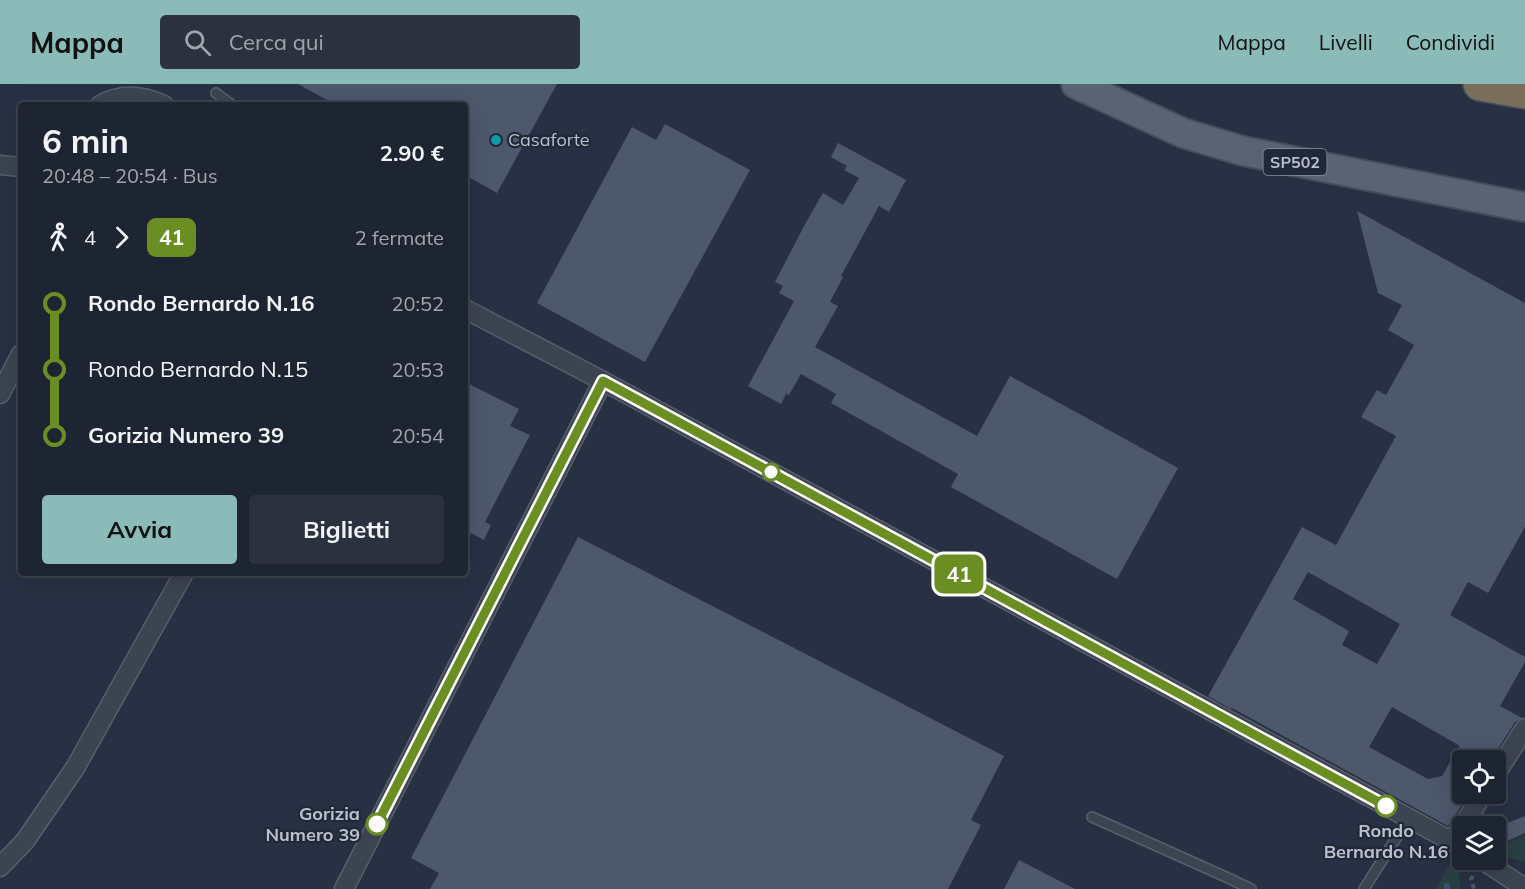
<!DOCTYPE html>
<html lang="it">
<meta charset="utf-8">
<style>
body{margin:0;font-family:Mulish,sans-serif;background:#2b313e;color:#f1f3f6;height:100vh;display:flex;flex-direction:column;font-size:22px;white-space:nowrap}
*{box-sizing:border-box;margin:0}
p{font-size:20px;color:#a1a5ac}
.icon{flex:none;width:33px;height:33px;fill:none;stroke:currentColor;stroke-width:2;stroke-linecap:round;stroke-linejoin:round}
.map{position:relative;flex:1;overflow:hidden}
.drawer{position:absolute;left:18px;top:18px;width:450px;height:474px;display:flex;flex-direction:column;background:#1e2532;border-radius:6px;box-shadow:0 6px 24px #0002,0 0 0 2px #3c424d}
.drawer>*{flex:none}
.badge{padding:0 12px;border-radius:9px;font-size:21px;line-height:39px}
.controls{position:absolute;left:1452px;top:666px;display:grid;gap:12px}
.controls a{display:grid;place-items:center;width:54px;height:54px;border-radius:6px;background:#1e2532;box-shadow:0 6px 24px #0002,0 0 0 2px #3c424d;font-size:30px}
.map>.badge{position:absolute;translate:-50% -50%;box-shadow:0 0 0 3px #fff}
.legs{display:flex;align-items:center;gap:9px;height:66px;padding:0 24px;font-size:20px}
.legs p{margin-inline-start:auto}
.summary{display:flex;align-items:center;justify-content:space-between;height:102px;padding:0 24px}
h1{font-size:33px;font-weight:700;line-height:45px}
.primary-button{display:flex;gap:12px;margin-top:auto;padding:12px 24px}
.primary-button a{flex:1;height:69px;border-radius:6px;background:#8bbbb9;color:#111;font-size:24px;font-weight:700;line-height:69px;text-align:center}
.primary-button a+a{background:#2b313e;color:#f1f3f6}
ul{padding:0 24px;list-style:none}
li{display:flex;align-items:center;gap:21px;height:66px;font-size:22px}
li i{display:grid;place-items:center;width:9px;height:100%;margin:0 8px;background:currentColor}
li i::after{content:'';width:15px;height:15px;margin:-8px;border:4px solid;border-radius:50%;background:#1e2532}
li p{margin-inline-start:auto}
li:first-child i{background:linear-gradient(#0000 50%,currentColor 0)}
li:last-child i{background:linear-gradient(currentColor 50%,#0000 0)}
header{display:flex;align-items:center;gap:36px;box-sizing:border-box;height:84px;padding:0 30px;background:#8bbbb9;color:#111}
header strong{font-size:28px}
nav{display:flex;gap:33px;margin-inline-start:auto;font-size:21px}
.search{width:420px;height:54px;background:#2b313e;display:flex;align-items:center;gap:15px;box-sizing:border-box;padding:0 21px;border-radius:6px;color:#a1a5ac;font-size:22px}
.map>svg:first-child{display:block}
.green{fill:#2a3f44}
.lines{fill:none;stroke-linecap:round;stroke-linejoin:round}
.stream{stroke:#3e4e6b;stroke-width:6}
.building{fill:#4e586b;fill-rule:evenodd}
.service-casing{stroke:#575f6d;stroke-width:12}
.minor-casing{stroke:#575f6d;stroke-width:21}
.primary-casing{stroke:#464d5c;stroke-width:32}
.motorway-casing{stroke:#444c5a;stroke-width:36}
.path{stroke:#485c60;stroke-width:4;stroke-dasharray:4.5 4.5;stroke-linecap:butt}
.service{stroke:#3c4452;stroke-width:9}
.minor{stroke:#3c4452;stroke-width:18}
.primary{stroke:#5a6372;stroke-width:28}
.motorway{stroke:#786e59;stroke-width:33}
.line-1-casing{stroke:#fff;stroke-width:14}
.line-1{stroke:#6b8e23;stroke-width:9}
.culture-dot{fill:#0f9aa8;stroke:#212938;stroke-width:2}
.stop-1-dot{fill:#fff;stroke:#6b8e23;stroke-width:3}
.labels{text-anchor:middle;stroke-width:4.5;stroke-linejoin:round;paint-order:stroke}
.shield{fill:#212938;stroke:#8b92a0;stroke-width:1.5}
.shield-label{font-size:16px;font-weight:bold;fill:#b9bfcc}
.poi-label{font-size:18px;fill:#b9bfcc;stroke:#212938;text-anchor:start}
.stop-label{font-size:18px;font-weight:bold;fill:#b9bfcc;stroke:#212938;text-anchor:end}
</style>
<header>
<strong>Mappa</strong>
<div class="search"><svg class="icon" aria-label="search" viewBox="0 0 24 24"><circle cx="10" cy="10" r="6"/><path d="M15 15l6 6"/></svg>Cerca qui</div>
<nav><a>Mappa</a><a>Livelli</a><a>Condividi</a></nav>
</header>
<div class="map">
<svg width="1525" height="805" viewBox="0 0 1525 805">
<rect width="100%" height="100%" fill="#283143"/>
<g class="green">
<path d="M1525,751V778L1496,770V764Z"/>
<path d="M1456,768L1461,805H1436Z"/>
</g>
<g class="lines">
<path class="stream" d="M1447,802V805"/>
</g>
<g class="building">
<path d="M298,0H557L497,109L465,91V21H336Z"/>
<path d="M665,40L750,86L645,278L537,219L632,43L656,56Z"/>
<path d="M838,59L906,96L889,128L879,122L841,192L843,193L830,218L838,222L815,263L977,352L1010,292L1178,384L1117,495L951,403L958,390L831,319L836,310L801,290L789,311L786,310L781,320L748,302L794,217L779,209L783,202L775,198L804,142L823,109L843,121L859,94L844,86L847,82L831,73Z"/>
<path d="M1357,127L1525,219V443L1488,509L1468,498L1450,531L1525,573V578L1500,622L1522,634L1515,638L1491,676H1462V714L1465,716L1448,742L1232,624L1231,625L1208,612L1302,443L1336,461L1396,352L1361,333L1377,306L1386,311L1414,261L1388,246L1402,221L1378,209ZM1308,488L1400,540L1377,580L1342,561L1349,547L1293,515ZM1392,623L1460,662L1442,692L1428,695L1369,663Z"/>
<path d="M465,298L519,325L510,342L530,351L485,438L491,441L484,456L465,446Z"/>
<path d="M578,453L1004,672L971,736L981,741L948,805H430L439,789L411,774Z"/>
<path d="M1484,729L1502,741L1525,732V749L1496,762V744L1498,742H1475Z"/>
<path d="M1019,776L1075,805H1004Z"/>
</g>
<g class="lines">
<g class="service-casing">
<g id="service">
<path d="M216,9L232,21"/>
<path d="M1092,733L1226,793L1251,805"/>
<path d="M1364,805L1409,734"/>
</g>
</g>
<g class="minor-casing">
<g id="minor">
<path d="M100,21C121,9 142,11 164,21"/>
<path d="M0,81L21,83"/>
<path d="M465,225L603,297L1462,763"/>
<path d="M0,310L21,270"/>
<path d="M1496,690L1525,644"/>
<path d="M1453,756L1483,710"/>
<path d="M1482,776L1525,804"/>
<path d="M0,783L25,757L75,684L184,489"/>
<path d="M344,805L603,297"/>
</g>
</g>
<g class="primary-casing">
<path id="primary" d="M1076,0L1183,49L1243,67L1525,123"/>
</g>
<g class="motorway-casing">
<path id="motorway" d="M1480,0L1525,8"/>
</g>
<path class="path" d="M1473,792L1471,795L1474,805"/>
<use href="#service" class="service"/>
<use href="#minor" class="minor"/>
<use href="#primary" class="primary"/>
<use href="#motorway" class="motorway"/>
</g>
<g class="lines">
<g class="line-1-casing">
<path id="line-1" d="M377,740L603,297L1386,722"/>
</g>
<use href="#line-1" class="line-1"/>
</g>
<circle class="culture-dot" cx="496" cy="56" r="6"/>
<g class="stop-1-dot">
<circle cx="771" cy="388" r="8"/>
<circle cx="1386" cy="722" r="10"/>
<circle cx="377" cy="740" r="10"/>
</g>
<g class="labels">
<rect class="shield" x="1263.5" y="65" width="63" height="26" rx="4.5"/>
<g class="shield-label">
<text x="1295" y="84">SP502</text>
</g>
<g class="poi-label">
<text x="508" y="62">Casaforte</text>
</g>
<g class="stop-label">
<text x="360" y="736">Gorizia<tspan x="360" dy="21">Numero 39</tspan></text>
<text x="1386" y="753" text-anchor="middle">Rondo<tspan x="1386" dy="21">Bernardo N.16</tspan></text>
</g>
</g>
</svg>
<div class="controls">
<a><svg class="icon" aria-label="locate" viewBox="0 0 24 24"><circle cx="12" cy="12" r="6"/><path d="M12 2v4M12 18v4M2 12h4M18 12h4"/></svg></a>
<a><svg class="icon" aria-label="layers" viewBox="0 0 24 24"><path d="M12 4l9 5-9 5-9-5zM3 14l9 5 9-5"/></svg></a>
</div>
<b class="badge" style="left:959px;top:490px;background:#6b8e23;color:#fff">41</b>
<section class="drawer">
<div class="summary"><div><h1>6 min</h1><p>20:48 – 20:54 · Bus</p></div><b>2.90 €</b></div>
<div class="legs"><svg class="icon" aria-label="walk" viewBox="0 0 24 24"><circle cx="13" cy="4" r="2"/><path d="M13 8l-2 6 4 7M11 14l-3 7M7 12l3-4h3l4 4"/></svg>4<svg class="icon" aria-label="forward" viewBox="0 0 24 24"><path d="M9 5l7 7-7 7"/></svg><b class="badge" style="background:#6b8e23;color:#fff">41</b><p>2 fermate</p></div>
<ul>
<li><i style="color:#6b8e23"></i><b>Rondo Bernardo N.16</b><p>20:52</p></li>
<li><i style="color:#6b8e23"></i><span>Rondo Bernardo N.15</span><p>20:53</p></li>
<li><i style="color:#6b8e23"></i><b>Gorizia Numero 39</b><p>20:54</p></li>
</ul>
<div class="primary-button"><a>Avvia</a><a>Biglietti</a></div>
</section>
</div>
